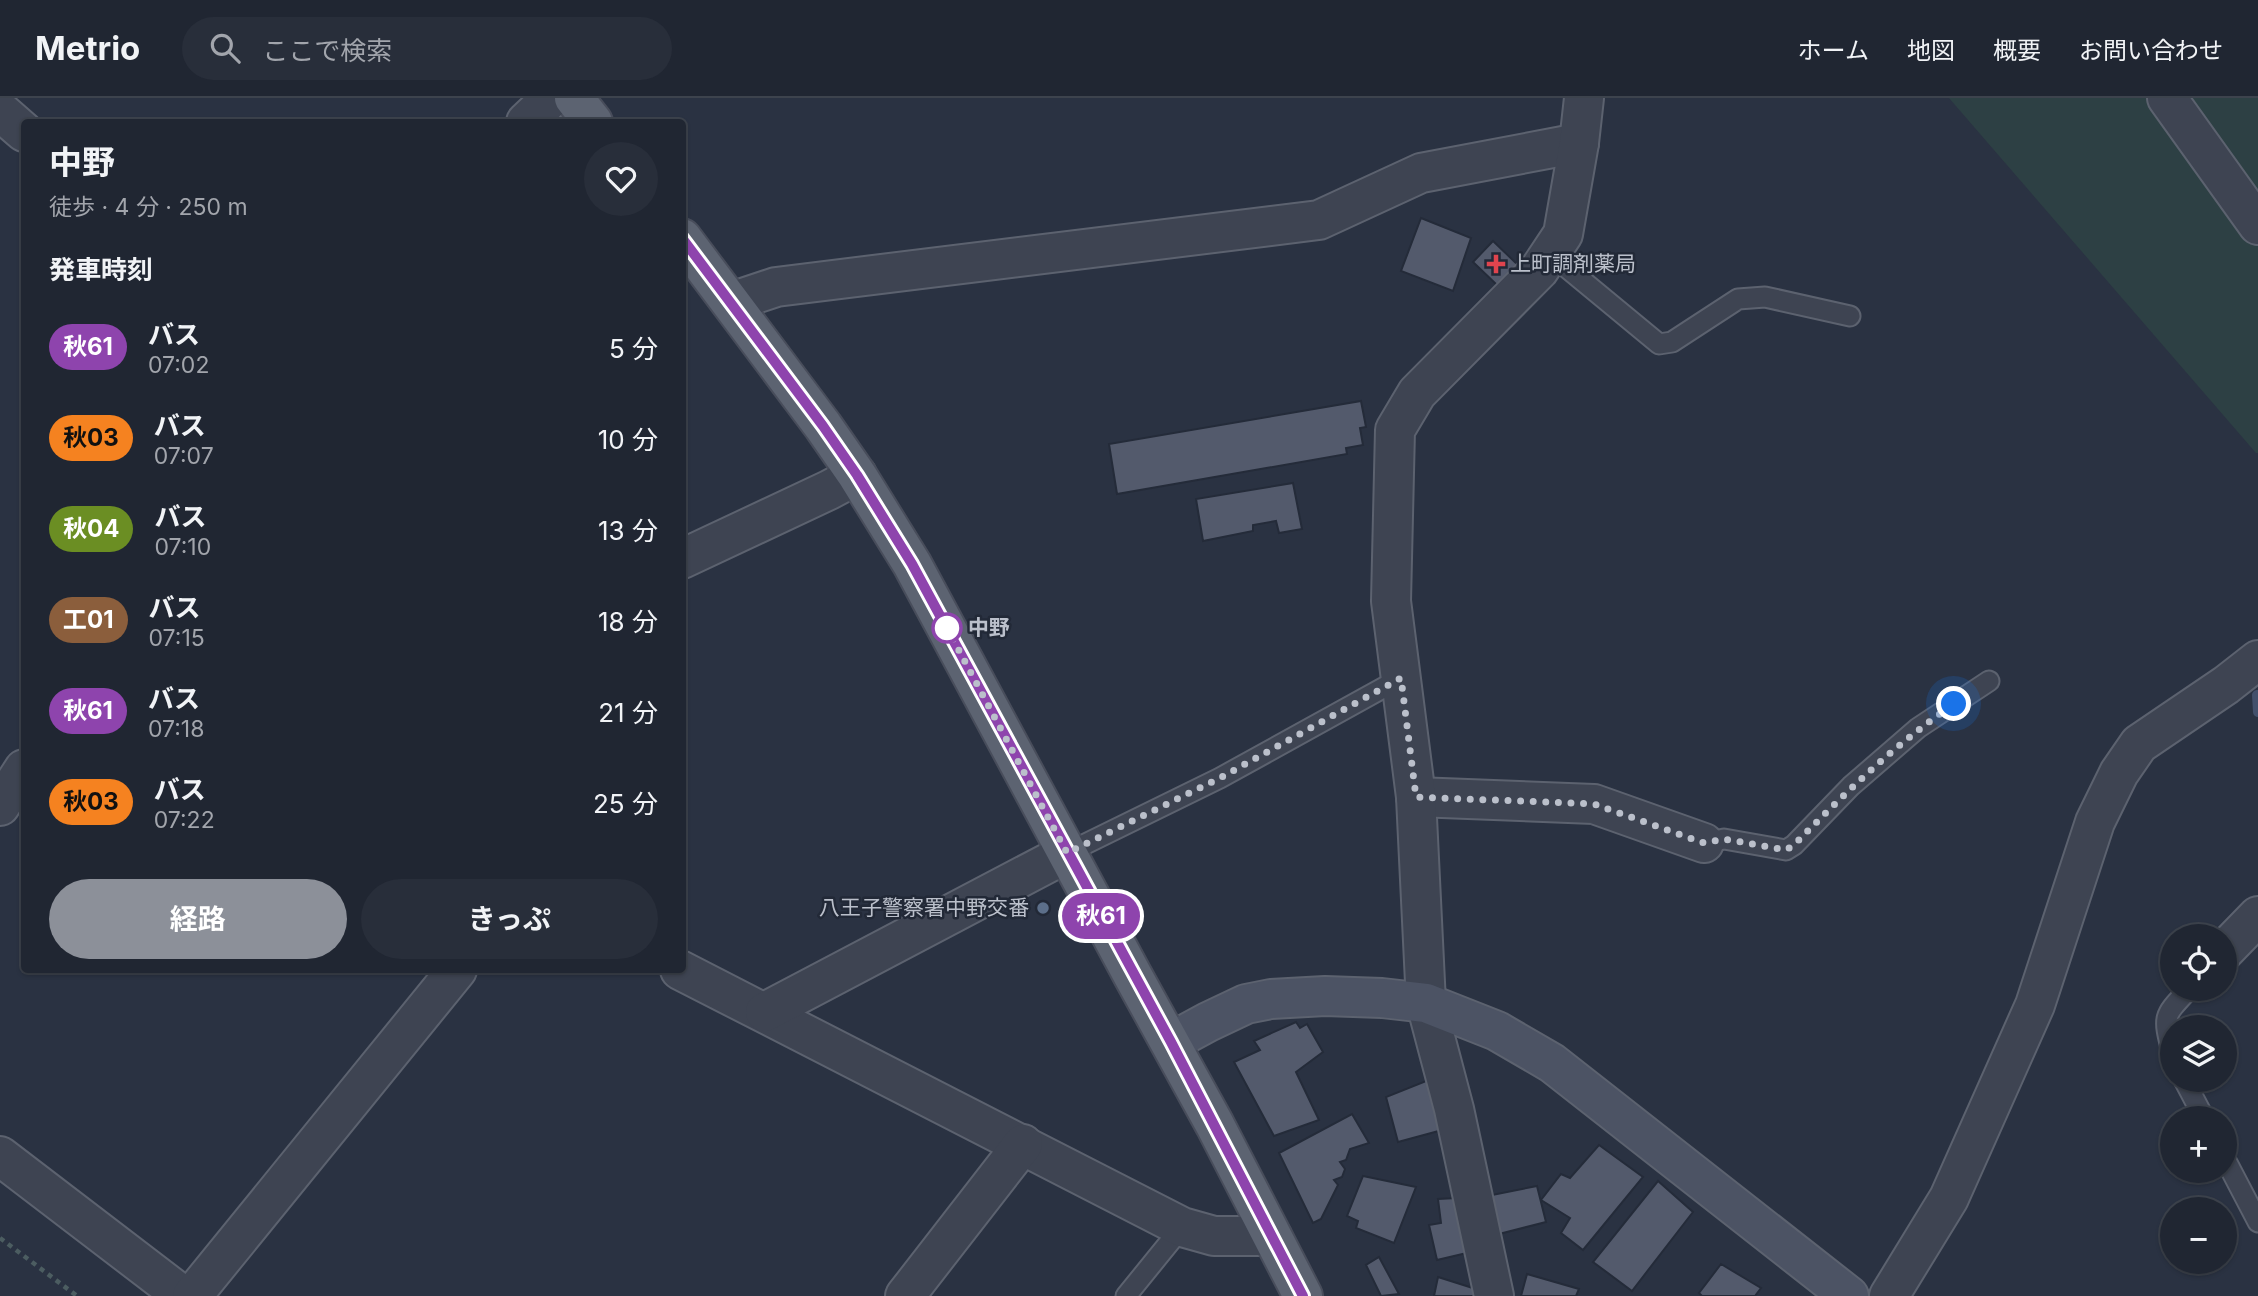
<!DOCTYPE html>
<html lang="ja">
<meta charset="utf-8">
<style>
body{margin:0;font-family:Inter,"Noto Sans JP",sans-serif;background:#282e3a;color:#f1f3f6;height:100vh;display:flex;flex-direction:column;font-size:26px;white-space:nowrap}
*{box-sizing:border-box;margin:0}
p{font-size:23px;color:#a2a5ac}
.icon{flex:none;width:38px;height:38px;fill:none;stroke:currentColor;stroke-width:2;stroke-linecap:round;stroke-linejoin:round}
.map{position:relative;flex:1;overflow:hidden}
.sheet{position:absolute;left:21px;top:21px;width:665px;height:854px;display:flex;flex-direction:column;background:#202632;border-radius:7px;box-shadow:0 2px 5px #0004,0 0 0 2px #3d434d}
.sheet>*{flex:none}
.badge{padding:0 14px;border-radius:23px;font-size:24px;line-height:46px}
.fabs{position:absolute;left:2160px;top:826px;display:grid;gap:14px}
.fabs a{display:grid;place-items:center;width:77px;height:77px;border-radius:50%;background:#202632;box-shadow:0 2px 5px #0004,0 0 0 2px #3d434d;font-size:35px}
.you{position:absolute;width:35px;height:35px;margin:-18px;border:5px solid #fff;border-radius:50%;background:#1a73e8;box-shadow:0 0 0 10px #1a73e833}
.map>.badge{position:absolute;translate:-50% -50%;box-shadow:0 0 0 4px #fff}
h2{padding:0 28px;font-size:26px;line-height:63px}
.round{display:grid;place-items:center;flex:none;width:74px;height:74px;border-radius:37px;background:#282e3a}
.headline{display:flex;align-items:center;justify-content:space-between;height:119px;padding:0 28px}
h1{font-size:33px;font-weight:700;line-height:52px}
.button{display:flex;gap:14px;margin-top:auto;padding:14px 28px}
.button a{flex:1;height:80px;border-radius:42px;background:#8c9099;color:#fff;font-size:28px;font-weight:700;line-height:80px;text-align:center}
.button a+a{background:#282e3a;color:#f1f3f6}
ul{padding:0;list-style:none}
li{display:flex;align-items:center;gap:21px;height:91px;padding:0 28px}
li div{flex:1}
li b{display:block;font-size:26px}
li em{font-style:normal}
li .badge{min-width:77px;font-weight:700;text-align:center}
header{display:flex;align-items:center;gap:42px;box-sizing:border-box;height:98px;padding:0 35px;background:#202632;border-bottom:2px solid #3d434d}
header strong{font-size:33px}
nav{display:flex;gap:38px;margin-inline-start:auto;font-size:24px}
.search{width:490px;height:63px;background:#282e3a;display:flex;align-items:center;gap:18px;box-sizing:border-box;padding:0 24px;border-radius:38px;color:#a2a5ac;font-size:26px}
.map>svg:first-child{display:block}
.green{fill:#2d4044}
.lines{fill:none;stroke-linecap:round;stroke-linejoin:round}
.stream{stroke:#43506b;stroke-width:10}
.building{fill:#535a6c;stroke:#242b39;stroke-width:2}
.lane-casing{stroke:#5c626f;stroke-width:23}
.street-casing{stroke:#5c626f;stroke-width:42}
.secondary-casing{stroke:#5c626f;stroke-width:42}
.primary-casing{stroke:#484d5b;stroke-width:42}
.path{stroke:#4c5d61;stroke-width:4.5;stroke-dasharray:5 5;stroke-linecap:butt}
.lane{stroke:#3e4452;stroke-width:19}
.street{stroke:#3e4452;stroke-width:38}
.secondary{stroke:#4c5364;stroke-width:38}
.primary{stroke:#5c6371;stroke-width:38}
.line-casing{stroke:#fff;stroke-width:16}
.line{stroke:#8e44ad;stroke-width:10}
.walk{stroke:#bbc0cb;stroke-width:7;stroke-dasharray:0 12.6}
.health-dot{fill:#e0444e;stroke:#222937;stroke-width:2.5}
.stop-dot{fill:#fff;stroke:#8e44ad;stroke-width:3.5}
.service-dot{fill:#5c6f8a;stroke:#222937;stroke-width:2.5}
.labels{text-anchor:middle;stroke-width:5;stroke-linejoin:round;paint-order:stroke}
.poi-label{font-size:21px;fill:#bbc0cb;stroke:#222937;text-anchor:start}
.stop-label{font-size:21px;font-weight:bold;fill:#bbc0cb;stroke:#222937;text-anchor:start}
</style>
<header>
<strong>Metrio</strong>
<div class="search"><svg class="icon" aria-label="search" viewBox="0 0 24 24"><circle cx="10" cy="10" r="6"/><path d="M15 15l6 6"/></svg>ここで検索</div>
<nav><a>ホーム</a><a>地図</a><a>概要</a><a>お問い合わせ</a></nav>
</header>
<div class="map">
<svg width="2258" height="1198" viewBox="0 0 2258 1198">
<rect width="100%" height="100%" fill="#2a3242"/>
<path class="green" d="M1949,0H2258V355H2256Z"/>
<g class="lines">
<path class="stream" d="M2257,597L2258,614"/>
</g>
<g class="building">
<path d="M1421,120L1471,140L1453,193L1401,173Z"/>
<path d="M1493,143L1519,168L1498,188L1473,164Z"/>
<path d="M1361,303L1366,329L1360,330L1363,347L1346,350L1347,356L1117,396L1109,346Z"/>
<path d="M1293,385L1302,431L1279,435L1276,423L1253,427V433L1203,443L1196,401Z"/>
<path d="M1296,924L1300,930L1307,926L1323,954L1296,974L1319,1022L1274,1038L1234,964L1260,952L1254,943Z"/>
<path d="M1431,981L1446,1031L1398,1044L1386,999Z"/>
<path d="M1352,1016L1369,1045L1350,1051L1346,1062L1340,1064L1345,1071L1342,1079L1334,1082L1338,1087L1321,1121L1313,1125L1279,1055Z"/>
<path d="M1599,1047L1643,1079L1583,1152L1561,1135L1570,1120L1541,1102L1561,1076L1570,1080Z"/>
<path d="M1363,1078L1416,1089L1394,1145L1356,1130L1358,1123L1347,1118Z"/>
<path d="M1658,1083L1693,1114L1632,1193L1593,1164Z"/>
<path d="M1537,1088L1546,1124L1499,1136L1487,1098Z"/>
<path d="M1457,1100L1471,1154L1437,1162L1429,1127L1441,1125L1438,1101Z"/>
<path d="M1379,1159L1399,1196L1381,1198L1366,1167Z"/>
<path d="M1721,1166L1761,1190L1755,1198H1702L1699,1195Z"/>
<path d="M1527,1176L1579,1191L1576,1198H1521Z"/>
<path d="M1438,1179L1479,1192L1477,1198H1434Z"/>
</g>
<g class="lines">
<g class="lane-casing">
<g id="lane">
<path d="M1550,156L1659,246L1672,244L1738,201L1765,199L1850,218"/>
<path d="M1704,745L1724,741L1786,752L1794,747L1851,688L1918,630L1989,583"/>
<path d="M1067,755L1220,680L1401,580"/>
<path d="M2172,954C2163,917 2163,919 2189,891"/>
<path d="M2184,982L2204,1020"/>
<path d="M2224,1059L2258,1124"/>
<path d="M1126,1198L1182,1129"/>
</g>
</g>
<g class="street-casing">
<g id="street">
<path d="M2167,0L2258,127"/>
<path d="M0,13L24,34"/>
<path d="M526,24L551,0"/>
<path d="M731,204L776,189L1319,122L1421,75L1579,45"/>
<path d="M682,461L829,392L857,377"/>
<path d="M1416,699L1594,706L1704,745"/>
<path d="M0,708L24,671"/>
<path d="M2224,853L2258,818"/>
<path d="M680,872L1182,1129L1214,1138H1272"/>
<path d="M765,914L1067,755"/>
<path d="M0,1058L183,1198"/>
<path d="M192,1198L457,872"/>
<path d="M905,1198L1023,1046"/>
<path d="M1494,1198L1454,1011L1426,905L1416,699L1391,503L1395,332L1417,295L1539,172L1563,136L1579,45L1584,0"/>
<path d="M1889,1198L1949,1100L2035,907L2095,724L2119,675L2139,646L2226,587L2258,562"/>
</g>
</g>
<g class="secondary-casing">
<path id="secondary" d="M1171,944L1208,924L1246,906L1271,901L1325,898L1382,900L1426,905L1497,933L1552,965L1849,1198"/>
</g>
<g class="primary-casing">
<g id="primary">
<path d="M574,0L593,24"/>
<path d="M682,140L823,328L857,377L912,466L1133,878L1215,1027L1303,1198"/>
</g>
</g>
<path class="path" d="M0,1140L77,1198"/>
<use href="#lane" class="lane"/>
<use href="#street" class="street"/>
<use href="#secondary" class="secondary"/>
<use href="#primary" class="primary"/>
</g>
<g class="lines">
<g class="line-casing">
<path id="line" d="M682,140L823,328L857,377L912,466L1171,944L1303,1198"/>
</g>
<use href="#line" class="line"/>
<path class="walk" d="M947,530L1067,755L1220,680L1401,580L1416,699L1594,706L1704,745L1724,741L1786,752L1794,747C1844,696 1894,647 1954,606"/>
</g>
<path class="health-dot" d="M1492.5 155.5h7v7h7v7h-7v7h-7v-7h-7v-7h7z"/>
<circle class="stop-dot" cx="947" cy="530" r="14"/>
<circle class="service-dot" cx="1043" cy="810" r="7"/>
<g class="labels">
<g class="poi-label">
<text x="1510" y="173">上町調剤薬局</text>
<text x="1029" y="817" text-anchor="end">八王子警察署中野交番</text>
</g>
<g class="stop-label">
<text x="968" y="537">中野</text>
</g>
</g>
</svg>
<div class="fabs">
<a><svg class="icon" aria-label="locate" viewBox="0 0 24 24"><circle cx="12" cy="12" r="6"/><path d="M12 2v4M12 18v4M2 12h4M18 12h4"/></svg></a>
<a><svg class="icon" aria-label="layers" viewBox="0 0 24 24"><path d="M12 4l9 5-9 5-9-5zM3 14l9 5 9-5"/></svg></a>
<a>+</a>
<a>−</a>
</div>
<div class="you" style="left:1954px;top:606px"></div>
<b class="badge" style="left:1101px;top:818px;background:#8e44ad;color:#fff">秋61</b>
<section class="sheet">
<div class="headline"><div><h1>中野</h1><p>徒歩 · 4 分 · 250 m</p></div><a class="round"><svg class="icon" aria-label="heart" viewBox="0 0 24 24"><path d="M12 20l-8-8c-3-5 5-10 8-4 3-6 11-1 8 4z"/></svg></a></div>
<h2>発車時刻</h2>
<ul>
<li><span class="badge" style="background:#8e44ad;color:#fff">秋61</span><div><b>バス</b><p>07:02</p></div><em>5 分</em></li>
<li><span class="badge" style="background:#f58220;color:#111">秋03</span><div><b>バス</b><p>07:07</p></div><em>10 分</em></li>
<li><span class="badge" style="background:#6b8e23;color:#fff">秋04</span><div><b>バス</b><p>07:10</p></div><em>13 分</em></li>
<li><span class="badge" style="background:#8b5e3c;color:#fff">工01</span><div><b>バス</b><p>07:15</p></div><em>18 分</em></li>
<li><span class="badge" style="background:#8e44ad;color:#fff">秋61</span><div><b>バス</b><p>07:18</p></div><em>21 分</em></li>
<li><span class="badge" style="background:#f58220;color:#111">秋03</span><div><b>バス</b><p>07:22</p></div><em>25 分</em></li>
</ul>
<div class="button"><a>経路</a><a>きっぷ</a></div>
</section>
</div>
